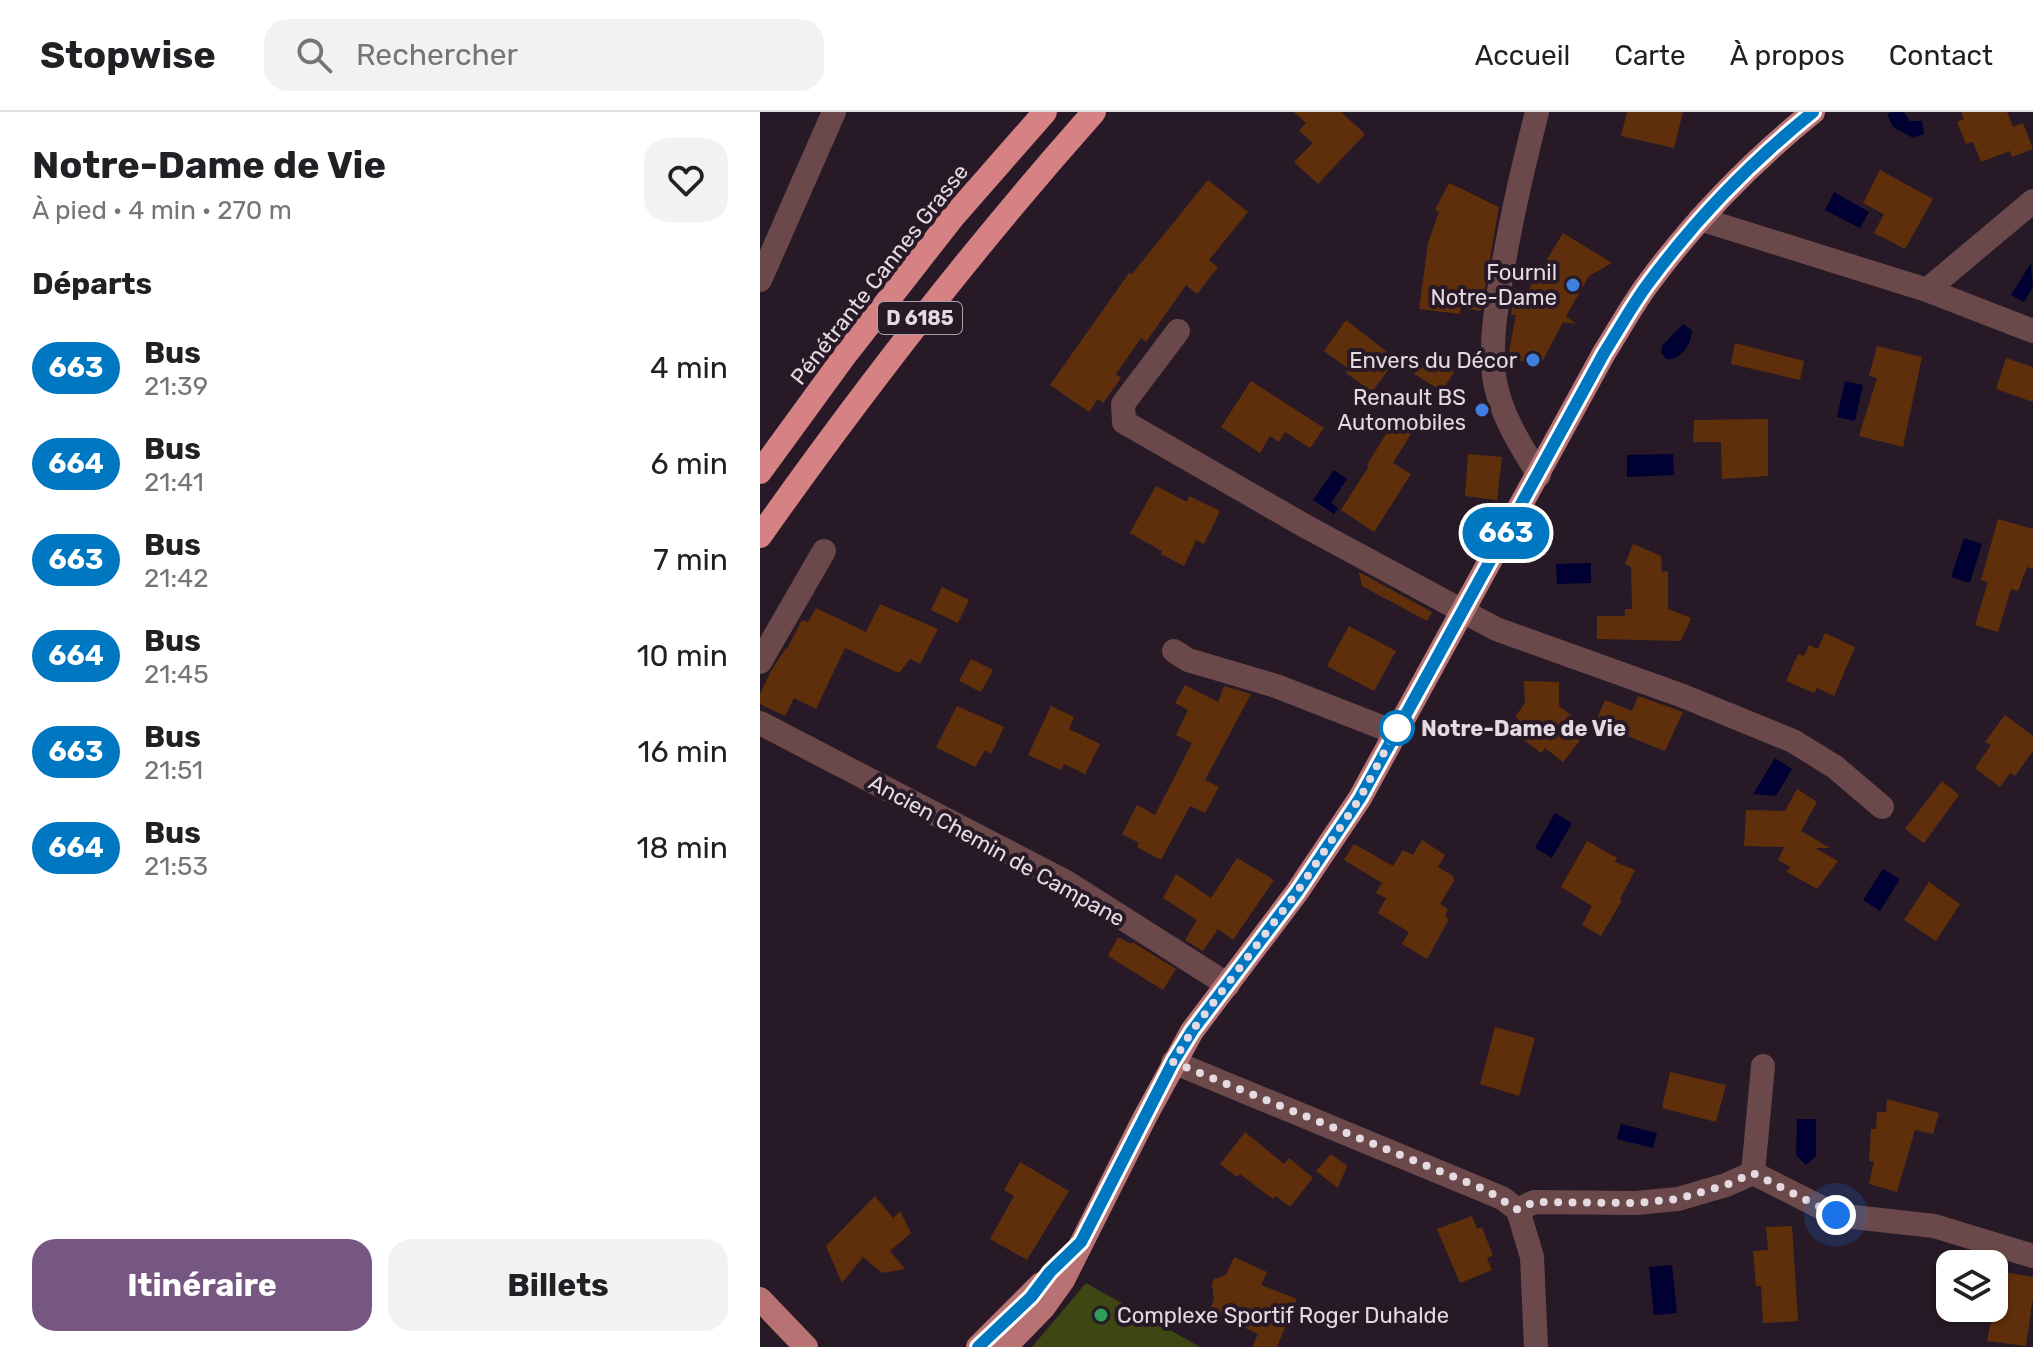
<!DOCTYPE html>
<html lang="fr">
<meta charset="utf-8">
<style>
body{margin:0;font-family:Rubik,sans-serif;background:#f2f2f2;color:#202124;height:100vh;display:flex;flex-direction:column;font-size:30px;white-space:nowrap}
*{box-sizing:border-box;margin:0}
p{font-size:26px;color:#757577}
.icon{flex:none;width:44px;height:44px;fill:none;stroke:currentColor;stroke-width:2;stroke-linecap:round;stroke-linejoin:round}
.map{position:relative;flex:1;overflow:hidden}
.side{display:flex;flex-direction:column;background:#fff;width:760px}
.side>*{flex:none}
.badge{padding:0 16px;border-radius:26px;font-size:28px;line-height:52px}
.tools{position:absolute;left:1176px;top:1138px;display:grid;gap:16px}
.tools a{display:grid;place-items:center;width:72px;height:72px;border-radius:16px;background:#fff;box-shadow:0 2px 6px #0004;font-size:40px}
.you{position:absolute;width:40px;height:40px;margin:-20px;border:6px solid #fff;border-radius:50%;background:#1a73e8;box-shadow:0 0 0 12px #1a73e833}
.map>.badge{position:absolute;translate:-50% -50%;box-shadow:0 0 0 4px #fff}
h2{padding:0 32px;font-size:30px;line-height:72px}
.round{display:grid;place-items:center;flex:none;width:84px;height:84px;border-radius:24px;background:#f2f2f2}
.summary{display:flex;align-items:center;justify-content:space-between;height:136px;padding:0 32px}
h1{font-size:38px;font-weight:700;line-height:60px}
.cta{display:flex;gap:16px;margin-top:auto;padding:16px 32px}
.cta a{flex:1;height:92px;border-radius:24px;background:#755782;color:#fff;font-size:32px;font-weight:700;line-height:92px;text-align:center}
.cta a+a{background:#f2f2f2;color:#202124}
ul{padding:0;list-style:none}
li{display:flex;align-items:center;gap:24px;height:96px;padding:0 32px}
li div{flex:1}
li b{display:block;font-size:30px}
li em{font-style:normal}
li .badge{min-width:88px;font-weight:700;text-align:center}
header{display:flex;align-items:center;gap:48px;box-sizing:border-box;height:112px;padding:0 40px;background:#fff;border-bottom:2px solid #e0e0e0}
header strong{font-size:38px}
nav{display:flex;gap:44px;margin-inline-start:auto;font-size:28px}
.search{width:560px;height:72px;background:#f2f2f2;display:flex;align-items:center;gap:20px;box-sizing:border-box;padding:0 28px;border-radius:24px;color:#757577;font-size:30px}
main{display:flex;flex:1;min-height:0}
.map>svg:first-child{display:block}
.green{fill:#3e4614}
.water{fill:#003}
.building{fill:#5f2f0c}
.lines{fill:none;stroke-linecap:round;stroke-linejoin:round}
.minor{stroke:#6b494a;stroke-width:24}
.major{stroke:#b87273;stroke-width:24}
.highway{stroke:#d68184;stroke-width:24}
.line-casing{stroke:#fff;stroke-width:18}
.line{stroke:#0077c1;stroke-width:12}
.walk{stroke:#e3dae2;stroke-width:8;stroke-dasharray:0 14.4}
.shop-dot{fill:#3f7fe0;stroke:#271a26;stroke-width:3}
.stop-dot{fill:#fff;stroke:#0077c1;stroke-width:4}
.leisure-dot{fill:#2e9e5b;stroke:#271a26;stroke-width:3}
.labels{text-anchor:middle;stroke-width:8;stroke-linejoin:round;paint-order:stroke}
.shield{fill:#271a26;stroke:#aba0aa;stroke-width:2}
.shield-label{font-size:20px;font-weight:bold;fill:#e3dae2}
.poi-label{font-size:22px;fill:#e3dae2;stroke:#271a26;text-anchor:end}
.street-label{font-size:22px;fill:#e3dae2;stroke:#271a26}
.stop-label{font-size:22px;font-weight:bold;fill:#e3dae2;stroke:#271a26;text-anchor:start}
</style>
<header>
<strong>Stopwise</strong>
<div class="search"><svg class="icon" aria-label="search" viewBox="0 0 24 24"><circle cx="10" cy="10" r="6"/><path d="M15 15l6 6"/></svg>Rechercher</div>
<nav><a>Accueil</a><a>Carte</a><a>À propos</a><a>Contact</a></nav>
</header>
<main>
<section class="side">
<div class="summary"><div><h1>Notre-Dame de Vie</h1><p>À pied · 4 min · 270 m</p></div><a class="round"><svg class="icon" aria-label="heart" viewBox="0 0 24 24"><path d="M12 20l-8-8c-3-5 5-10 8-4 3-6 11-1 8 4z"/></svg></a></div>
<h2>Départs</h2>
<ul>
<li><span class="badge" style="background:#0077c1;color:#fff">663</span><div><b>Bus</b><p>21:39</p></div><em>4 min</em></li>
<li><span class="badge" style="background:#0077c1;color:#fff">664</span><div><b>Bus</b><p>21:41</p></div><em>6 min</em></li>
<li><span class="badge" style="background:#0077c1;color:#fff">663</span><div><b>Bus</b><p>21:42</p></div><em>7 min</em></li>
<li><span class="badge" style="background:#0077c1;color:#fff">664</span><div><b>Bus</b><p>21:45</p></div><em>10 min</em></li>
<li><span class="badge" style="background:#0077c1;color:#fff">663</span><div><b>Bus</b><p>21:51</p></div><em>16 min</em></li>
<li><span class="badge" style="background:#0077c1;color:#fff">664</span><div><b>Bus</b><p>21:53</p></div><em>18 min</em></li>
</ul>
<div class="cta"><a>Itinéraire</a><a>Billets</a></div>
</section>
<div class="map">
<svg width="1273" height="1235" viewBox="0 0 1273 1235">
<rect width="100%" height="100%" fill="#271a26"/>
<path class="green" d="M326,1171L440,1235H272Z"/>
<g class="water">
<path d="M1133,0H1144L1150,9H1162L1164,22L1153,26L1133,15L1127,2Z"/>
<path d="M1074,80L1109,100L1100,116L1065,98Z"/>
<path d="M1271,151L1273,175L1264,190L1251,183Z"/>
<path d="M923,212L932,218C932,231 921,249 906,247L901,241L902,234Z"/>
<path d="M1085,269L1103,273L1095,309L1077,305Z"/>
<path d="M913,342L914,363L867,365V343Z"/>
<path d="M574,358L587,367L571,391L578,396L574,402L553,388Z"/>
<path d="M1204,426L1222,432L1210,471L1191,465Z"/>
<path d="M831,451V471L797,472L796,452Z"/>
<path d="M1015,646L1032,657L1016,684L993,682Z"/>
<path d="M795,701L812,711L792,746L775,736Z"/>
<path d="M1123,757L1140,767L1120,799L1103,788Z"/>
<path d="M1037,1007H1056V1044L1046,1053L1036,1043Z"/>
<path d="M861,1012L897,1021L893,1036L857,1027Z"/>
<path d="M912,1153L917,1201L894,1203L889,1155Z"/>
</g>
<g class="building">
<path d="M534,0H581L605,22L558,72L534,50L553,31L539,19L546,11Z"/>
<path d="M867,0H923L914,36L861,24Z"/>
<path d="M1201,0H1247L1253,15L1263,11L1273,37L1252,45L1250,39L1221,50L1213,30L1206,32L1197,10L1204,7Z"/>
<path d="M1120,58L1173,87L1145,137L1114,121L1124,102L1103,91Z"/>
<path d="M448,68L488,100L449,148L458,155L437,182L426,173L386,230L381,226L356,262L361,266L343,291L338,287L329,300L290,273L369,161L372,162Z"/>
<path d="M689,71L739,95L721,199L701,196L700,202L659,197L668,131L679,100L675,98Z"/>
<path d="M803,121L852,151L829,164L806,204L816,212L803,210L780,254L748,245L756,203H751L755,176L766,182Z"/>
<path d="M586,208L636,247L612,280L586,261L589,257L564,239Z"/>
<path d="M975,231L1044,249L1040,268L971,252Z"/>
<path d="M1117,234L1162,245L1143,335L1099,324L1117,266L1109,264Z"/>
<path d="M666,242L694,260L682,279L654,262Z"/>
<path d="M1246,246L1273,255V290L1236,277Z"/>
<path d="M491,269L564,316L550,336L525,320L519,330L510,324L500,341L461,315Z"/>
<path d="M635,307L654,317L633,351L651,362L614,420L581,398L609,354L607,353Z"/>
<path d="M1008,307V364L962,367L961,330H933L934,308Z"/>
<path d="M708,342L742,345L737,388L705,384Z"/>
<path d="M396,374L427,390L429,384L460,399L444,432L436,428L424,454L401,442L402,439L370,421Z"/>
<path d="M1238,407L1273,417V457L1267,455L1258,479L1251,477L1238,520L1215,513L1228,470L1221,468Z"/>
<path d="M873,432L901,444L902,460L908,459V497L931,506L921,529L837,527V504H865V497H872L871,455L865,452Z"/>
<path d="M599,460L672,500L667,509L602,474Z"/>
<path d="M182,475L209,488L198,511L171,498Z"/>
<path d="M120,492L178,517L160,552L150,547L139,561L85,536L56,597L34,586L25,604L0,592V582L11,559L26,536L27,537L42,508L48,510L56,496L106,520Z"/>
<path d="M589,514L636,539L614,579L567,554Z"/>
<path d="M1065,521L1095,535L1074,584L1057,576L1054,581L1026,569L1038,542L1044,544L1049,533L1058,537Z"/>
<path d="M211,547L233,558L221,580L199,569Z"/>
<path d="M764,569L799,570V594L829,617L803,650L785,636L781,641L759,624L766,614L755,605L765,591Z"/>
<path d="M425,573L458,590L464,574L491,582L445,668L459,675L445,701L430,694L401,748L377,735L379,731L362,722L377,693L395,703L432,631L416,623L428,598L415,591Z"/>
<path d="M878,584L923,600L905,639L835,611L845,588L872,599Z"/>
<path d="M197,594L244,615L231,642L225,638L215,655L176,635Z"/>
<path d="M291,594L314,605L309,617L340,632L325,662L304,652L301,658L268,643Z"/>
<path d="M1245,603L1273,624V639L1255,664L1250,661L1240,675L1215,656L1231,633L1225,630Z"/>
<path d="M1182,669L1199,683L1164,731L1145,717Z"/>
<path d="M1037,677L1057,690L1041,719L1070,736H1055L1078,749L1057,777L1027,760L1030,755L1018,748L1024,735L984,734L986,698L1025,699Z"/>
<path d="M662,728L685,743L678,755L693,764L694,769L680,792L688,797L685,804L689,807L667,847L642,832L649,820L618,801L626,786L616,781L622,771L584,748L594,732L633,754L643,738L653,743Z"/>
<path d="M827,729L857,746L855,750L875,758L860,787L862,788L841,824L822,813L832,794L801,775Z"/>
<path d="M477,746L514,768L473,828L458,817L443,839L425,828L437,808L403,786L416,762L451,786Z"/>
<path d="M1169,770L1200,792L1176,829L1144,808Z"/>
<path d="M358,825L371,832L372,830L416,857L403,878L348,844Z"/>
<path d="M735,915L775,926L759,984L720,972Z"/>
<path d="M910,960L966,973L956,1010L902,996Z"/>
<path d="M1127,987L1179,1001L1173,1022L1155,1018L1137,1080L1109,1072L1114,1050L1109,1049L1111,1017H1116L1117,1000H1126Z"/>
<path d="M485,1020L524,1052L529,1046L553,1066L530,1095L516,1084L513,1087L480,1062L477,1065L460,1052Z"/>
<path d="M571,1042L587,1054L578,1076L556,1059Z"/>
<path d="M260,1050L309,1079L267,1148L230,1127L254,1084L244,1078Z"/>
<path d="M115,1084L133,1106L140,1099L151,1121L130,1139L145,1157L122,1161L103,1145L82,1171L66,1134Z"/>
<path d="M712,1104L717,1117L722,1115L733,1144L727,1146L732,1158L700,1171L677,1117Z"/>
<path d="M1032,1114L1038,1209L1003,1211L1001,1174H996L993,1139L1008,1138L1006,1115Z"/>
<path d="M474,1145L507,1160L501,1173L537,1187L517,1235H492L498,1222L449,1199L454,1188L452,1172L454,1167L466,1163Z"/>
<path d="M1237,1159L1273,1165V1185L1266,1234L1227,1229L1234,1196Z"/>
</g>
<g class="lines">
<g class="minor">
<path d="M777,0C764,51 752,102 743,155C737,191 730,227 734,264C739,300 760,333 779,363"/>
<path d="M940,107L1167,178L1273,219"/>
<path d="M0,168L74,0"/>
<path d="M1167,178L1273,89"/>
<path d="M418,219L363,292L364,310L545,414L736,517L923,584L1033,629L1075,655L1122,695"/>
<path d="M414,539L428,548L516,574L634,620"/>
<path d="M0,550L64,439"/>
<path d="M0,611L306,770L468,873"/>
<path d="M413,950L742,1086L758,1098L772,1145L776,1235"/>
<path d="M993,1061L1076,1103L1174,1114L1273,1144"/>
<path d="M758,1098L774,1090L876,1091L918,1087L966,1073L993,1061L1003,954"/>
</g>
<g class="major">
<path d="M0,1187L46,1235"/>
<path d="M218,1235L281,1172"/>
<path d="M245,1235L283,1196L303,1168L385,1005L432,919L537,780L600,686L844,241C858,219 871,195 887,173C934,109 991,50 1053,0"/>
</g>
<g class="highway">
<path d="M0,360L86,242L193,105L285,0"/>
<path d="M0,424C104,277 214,135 334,0"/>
</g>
</g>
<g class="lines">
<g class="line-casing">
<path id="line" d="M218,1235L271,1185L290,1160L321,1130L413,950L432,919L537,780L600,686L844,241C858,219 871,195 887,173C934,109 991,50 1053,0"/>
</g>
<use href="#line" class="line"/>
<path class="walk" d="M637,616L600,686L537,780L432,919L413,950L726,1078L758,1098L774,1090L876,1091L918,1087L966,1073L993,1061L1076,1103"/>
</g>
<g class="shop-dot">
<circle cx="813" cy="173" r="8"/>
<circle cx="773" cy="248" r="8"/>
<circle cx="722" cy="298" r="8"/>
</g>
<circle class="stop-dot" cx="637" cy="616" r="16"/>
<circle class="leisure-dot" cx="341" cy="1203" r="8"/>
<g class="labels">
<rect class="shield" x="118" y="190" width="84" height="32" rx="6"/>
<g class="shield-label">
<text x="160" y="213">D 6185</text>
</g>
<g class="poi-label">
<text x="797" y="168">Fournil<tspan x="797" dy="25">Notre-Dame</tspan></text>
<text x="757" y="256">Envers du Décor</text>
<text x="706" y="293">Renault BS<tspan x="706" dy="25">Automobiles</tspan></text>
<text x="357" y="1211" text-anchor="start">Complexe Sportif Roger Duhalde</text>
</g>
<g class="street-label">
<text transform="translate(119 162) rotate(-52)" y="8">Pénétrante Cannes Grasse</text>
<text transform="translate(237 738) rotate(29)" y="8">Ancien Chemin de Campane</text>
</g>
<g class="stop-label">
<text x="661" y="624">Notre-Dame de Vie</text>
</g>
</g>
</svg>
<div class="tools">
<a><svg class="icon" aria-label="layers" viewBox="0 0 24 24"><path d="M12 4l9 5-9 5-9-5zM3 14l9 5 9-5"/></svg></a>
</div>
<div class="you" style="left:1076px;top:1103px"></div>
<b class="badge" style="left:746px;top:421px;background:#0077c1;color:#fff">663</b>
</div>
</main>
